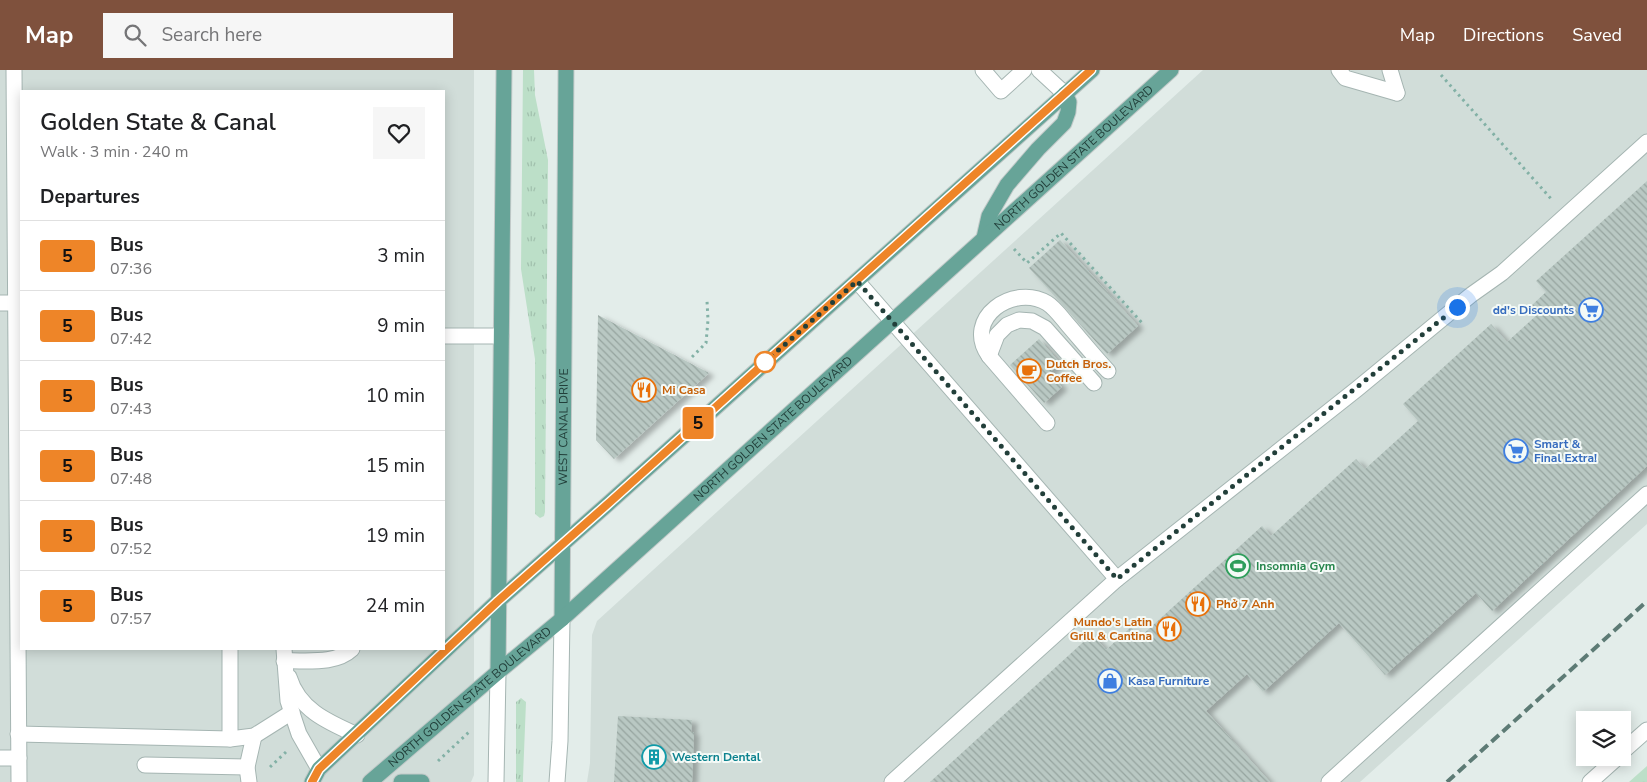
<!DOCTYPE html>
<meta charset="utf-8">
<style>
body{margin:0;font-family:"Nunito Sans",sans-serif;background:#f6f6f6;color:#202124;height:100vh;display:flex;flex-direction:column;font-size:19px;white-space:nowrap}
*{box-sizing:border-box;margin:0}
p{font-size:16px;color:#757577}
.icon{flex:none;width:28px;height:28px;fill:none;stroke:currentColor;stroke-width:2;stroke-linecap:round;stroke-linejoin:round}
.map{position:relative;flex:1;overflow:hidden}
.side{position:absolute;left:20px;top:20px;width:425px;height:560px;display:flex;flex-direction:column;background:#fff;border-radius:0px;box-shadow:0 2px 12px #0003}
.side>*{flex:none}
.badge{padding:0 10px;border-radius:4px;font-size:18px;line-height:32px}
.buttons{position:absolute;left:1576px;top:641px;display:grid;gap:10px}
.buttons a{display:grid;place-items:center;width:55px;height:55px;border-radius:0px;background:#fff;box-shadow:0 2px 12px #0003;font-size:25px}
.you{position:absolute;width:25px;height:25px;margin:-12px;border:4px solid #fff;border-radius:50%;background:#1a73e8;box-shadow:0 0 0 8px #1a73e833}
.map>.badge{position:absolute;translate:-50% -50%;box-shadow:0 0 0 2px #fff}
h2{padding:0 20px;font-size:19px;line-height:45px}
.round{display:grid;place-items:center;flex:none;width:52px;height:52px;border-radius:0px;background:#f6f6f6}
.summary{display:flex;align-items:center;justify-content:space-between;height:85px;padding:0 20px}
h1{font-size:24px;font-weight:600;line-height:38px}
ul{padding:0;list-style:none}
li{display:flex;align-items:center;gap:15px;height:70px;padding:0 20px;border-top:1px solid #e0e0e0}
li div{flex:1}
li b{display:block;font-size:19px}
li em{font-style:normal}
li .badge{min-width:55px;font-weight:700;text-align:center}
header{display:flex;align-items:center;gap:30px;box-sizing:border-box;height:70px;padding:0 25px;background:#7f513d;color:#fff}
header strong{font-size:24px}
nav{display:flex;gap:28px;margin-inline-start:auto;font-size:18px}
.search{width:350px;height:45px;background:#f6f6f6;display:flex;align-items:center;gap:12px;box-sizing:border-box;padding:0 18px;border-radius:0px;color:#757577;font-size:19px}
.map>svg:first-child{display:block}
.built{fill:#d1ddd9;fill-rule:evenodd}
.grass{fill:url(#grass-tufts)}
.park{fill:url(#park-crowns)}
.building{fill:url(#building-back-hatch);filter:url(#shadow)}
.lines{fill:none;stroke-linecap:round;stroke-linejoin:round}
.minor-casing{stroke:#a5b5b2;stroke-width:17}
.major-casing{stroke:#c1c9c8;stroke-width:17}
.path{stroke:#83b1a6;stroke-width:3;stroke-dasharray:2.5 4;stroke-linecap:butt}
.minor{stroke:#fff;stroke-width:15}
.major{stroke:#67a498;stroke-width:15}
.rail{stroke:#5d7b75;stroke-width:4;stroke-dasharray:10 5;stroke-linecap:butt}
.line-casing{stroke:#fff;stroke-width:11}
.line{stroke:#ee8528;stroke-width:8}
.walk{stroke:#223f3a;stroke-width:5;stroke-dasharray:0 9}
.stop-dot{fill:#fff;stroke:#ee8528;stroke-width:2.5}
.labels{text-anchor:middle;stroke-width:4;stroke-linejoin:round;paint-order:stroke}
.street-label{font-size:12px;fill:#223f3a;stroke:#f4faf7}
.shop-label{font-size:12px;font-weight:bold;fill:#366cbe;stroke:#f4faf7;text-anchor:start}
.food-label{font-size:12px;font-weight:bold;fill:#c56008;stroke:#f4faf7;text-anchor:start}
.leisure-label{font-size:12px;font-weight:bold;fill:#27864d;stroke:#f4faf7;text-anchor:start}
.culture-label{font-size:12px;font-weight:bold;fill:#0d838f;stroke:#f4faf7;text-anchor:start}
</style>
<header>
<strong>Map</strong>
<div class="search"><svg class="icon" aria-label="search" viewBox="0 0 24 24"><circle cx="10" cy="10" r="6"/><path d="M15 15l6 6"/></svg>Search here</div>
<nav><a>Map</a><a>Directions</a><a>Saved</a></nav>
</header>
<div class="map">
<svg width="1647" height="712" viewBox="0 0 1647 712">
<defs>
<pattern id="grass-tufts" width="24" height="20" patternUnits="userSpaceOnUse" patternTransform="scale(1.25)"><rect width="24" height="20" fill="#bcdfc8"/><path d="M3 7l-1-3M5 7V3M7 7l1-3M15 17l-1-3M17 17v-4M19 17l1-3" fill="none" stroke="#a1c0ad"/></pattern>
<pattern id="park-crowns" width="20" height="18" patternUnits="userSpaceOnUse" patternTransform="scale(1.25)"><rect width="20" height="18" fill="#bcdfc8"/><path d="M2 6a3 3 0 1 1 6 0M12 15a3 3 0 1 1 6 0" fill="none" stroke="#a1c0ad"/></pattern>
<pattern id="building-back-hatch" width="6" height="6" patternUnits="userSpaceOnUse" patternTransform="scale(1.25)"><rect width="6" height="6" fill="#b9c8c3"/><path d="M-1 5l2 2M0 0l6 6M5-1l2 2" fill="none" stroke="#96a49f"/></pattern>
<filter id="shadow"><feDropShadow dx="5.5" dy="3" stdDeviation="2.5" flood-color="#0004"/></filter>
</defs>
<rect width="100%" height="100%" fill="#e3edea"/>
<g class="built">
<path d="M0,0H474V705L471,712H0ZM21,21H444V579H21Z"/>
<path d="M1203,0H1647V454L1360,712H587L590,693L592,565L597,551Z"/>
</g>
<g class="grass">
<path d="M523,0H534L535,25L548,90L545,442L544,446L540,448L535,444V289L521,199Z"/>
<path d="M521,628L526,632L523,708V712H516V632Z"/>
</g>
<path class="park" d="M1647,696V712H1629Z"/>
<g class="building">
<path d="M1647,111V396L1492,541L1476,523L1385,605L1339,553L1263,622L1247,604L1206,641L1270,712H930L1092,564L1106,580L1131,557L1140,567L1262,456L1271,466L1356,389L1365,399L1418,351L1403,334L1491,254L1507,272L1538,244L1531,236L1546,222L1536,211Z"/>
<path d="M1060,170L1138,256L1107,284L1029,198Z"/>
<path d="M598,245L709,303L614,389L596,370Z"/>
<path d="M1039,269L1060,293L1049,303L1062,317L1044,333L1010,295Z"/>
<path d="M618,646L692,650L691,662H694L692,712H614Z"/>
</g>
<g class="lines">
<g class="minor-casing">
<g id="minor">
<path d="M14,0L19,712"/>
<path d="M983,0L1001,21L1024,0"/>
<path d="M1039,0L1065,24"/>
<path d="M1339,0L1345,8L1397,23"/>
<path d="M1390,0L1397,23"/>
<path d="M857,211L1117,509"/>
<path d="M0,233H15"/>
<path d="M444,266H501"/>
<path d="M989,286L997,265L1007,255L1019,250L1032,251L1045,258L1094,313"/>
<path d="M1047,353L989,286C962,248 1014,213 1047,233C1055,238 1062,248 1068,255C1081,270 1094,286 1108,301"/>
<path d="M230,579V669"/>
<path d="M284,579L288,631L299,664L319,699"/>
<path d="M284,591C306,590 335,595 352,579"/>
<path d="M289,607C299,640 328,652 357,665"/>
<path d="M18,664L230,669L254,666L292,642"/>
<path d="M1622,682L1647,660"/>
<path d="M0,688H19"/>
<path d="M145,695L247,697"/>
<path d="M249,712L247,697L254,666"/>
<path d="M496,712L498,602"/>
<path d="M557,712L560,671L562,549"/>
<path d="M892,712L1117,509L1357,319L1471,225L1502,203L1647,72"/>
<path d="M1329,712L1647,424"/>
<path d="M1590,712L1617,688"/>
</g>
</g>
<g class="major-casing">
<g id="major">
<path d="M984,168L989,146L1007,115L1038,79L1064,53L1068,42L1069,32L1065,24"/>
<path id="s1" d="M562,549L566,0"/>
<path d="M498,602L504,0"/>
<path d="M312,712L319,699L498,531L610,432L1092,0"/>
<path id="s2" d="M370,712L498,602L562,549L1171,0"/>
<path d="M401,712H422"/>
</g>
</g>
<g class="path">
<path d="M1441,5L1553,131"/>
<path d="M1014,179L1027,193L1061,163L1143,254"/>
<path d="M692,287L706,273L708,250L707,231"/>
<path d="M438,691L469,662"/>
<path d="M270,697L286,682"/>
</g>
<use href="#minor" class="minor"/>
<use href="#major" class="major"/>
<path class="rail" d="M1447,712L1647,531"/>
</g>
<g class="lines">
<g class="line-casing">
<path id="line" d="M312,712L319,699L498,531L610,432L1091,0"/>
</g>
<use href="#line" class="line"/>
<path class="walk" d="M765,292L857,211L1117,509L1457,237"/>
</g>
<defs>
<g id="supermarket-ring" transform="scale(1.25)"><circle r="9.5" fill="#f4faf7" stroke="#3f7fe0" stroke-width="1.5"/><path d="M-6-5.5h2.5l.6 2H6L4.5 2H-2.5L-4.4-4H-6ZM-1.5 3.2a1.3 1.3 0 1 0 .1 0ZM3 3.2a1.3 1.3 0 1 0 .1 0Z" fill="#3f7fe0"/></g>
<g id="cafe-ring" transform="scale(1.25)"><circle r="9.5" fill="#f4faf7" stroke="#e8710a" stroke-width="1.5"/><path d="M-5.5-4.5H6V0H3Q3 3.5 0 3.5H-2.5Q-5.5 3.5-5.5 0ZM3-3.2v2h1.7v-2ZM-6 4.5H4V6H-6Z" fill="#e8710a"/></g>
<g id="restaurant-ring" transform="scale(1.25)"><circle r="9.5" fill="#f4faf7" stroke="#e8710a" stroke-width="1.5"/><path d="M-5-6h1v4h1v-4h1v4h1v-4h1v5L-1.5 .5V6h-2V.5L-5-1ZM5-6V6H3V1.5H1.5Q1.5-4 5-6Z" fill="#e8710a"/></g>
<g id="stadium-ring" transform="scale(1.25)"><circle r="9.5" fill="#f4faf7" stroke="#2e9e5b" stroke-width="1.5"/><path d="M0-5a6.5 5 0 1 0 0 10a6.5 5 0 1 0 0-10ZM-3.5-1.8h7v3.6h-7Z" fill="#2e9e5b"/></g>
<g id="shop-ring" transform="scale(1.25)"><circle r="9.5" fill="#f4faf7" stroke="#3f7fe0" stroke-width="1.5"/><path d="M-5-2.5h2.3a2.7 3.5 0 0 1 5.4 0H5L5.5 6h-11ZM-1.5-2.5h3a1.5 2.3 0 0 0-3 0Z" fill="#3f7fe0"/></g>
<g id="building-ring" transform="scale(1.25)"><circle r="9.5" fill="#f4faf7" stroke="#0f9aa8" stroke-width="1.5"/><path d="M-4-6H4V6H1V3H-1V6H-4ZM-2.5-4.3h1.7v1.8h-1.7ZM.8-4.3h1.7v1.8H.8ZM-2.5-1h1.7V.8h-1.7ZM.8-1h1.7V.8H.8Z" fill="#0f9aa8"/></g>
</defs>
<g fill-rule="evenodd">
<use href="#supermarket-ring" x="1591" y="240"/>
<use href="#cafe-ring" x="1029" y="301"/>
<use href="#restaurant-ring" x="644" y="320"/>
<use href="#supermarket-ring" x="1516" y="381"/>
<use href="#stadium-ring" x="1238" y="496"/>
<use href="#restaurant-ring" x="1198" y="534"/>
<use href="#restaurant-ring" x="1169" y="559"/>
<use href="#shop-ring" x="1110" y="611"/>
<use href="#building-ring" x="654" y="687"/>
</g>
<circle class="stop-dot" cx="765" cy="292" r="10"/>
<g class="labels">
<g class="street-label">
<text dy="4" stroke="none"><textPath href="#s2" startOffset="941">NORTH GOLDEN STATE BOULEVARD</textPath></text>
<text dy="4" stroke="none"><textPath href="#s1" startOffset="192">WEST CANAL DRIVE</textPath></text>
<text dy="4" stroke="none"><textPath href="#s2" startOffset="536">NORTH GOLDEN STATE BOULEVARD</textPath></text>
<text dy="4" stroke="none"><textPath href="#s2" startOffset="131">NORTH GOLDEN STATE BOULEVARD</textPath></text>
</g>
<g class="shop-label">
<text x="1574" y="244" text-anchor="end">dd's Discounts</text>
<text x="1534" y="378">Smart &amp;<tspan x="1534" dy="14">Final Extra!</tspan></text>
<text x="1128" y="615">Kasa Furniture</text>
</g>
<g class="food-label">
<text x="1046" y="298">Dutch Bros.<tspan x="1046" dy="14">Coffee</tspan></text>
<text x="662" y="324">Mi Casa</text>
<text x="1216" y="538">Phở 7 Anh</text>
<text x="1152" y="556" text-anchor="end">Mundo's Latin<tspan x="1152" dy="14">Grill &amp; Cantina</tspan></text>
</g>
<g class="leisure-label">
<text x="1256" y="500">Insomnia Gym</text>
</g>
<g class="culture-label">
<text x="672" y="691">Western Dental</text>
</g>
</g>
</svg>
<div class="buttons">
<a><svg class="icon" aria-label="layers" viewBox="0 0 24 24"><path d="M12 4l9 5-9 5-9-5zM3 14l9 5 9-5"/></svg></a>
</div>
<div class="you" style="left:1457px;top:237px"></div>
<b class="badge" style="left:698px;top:353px;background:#ee8528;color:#111">5</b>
<section class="side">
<div class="summary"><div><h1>Golden State &amp; Canal</h1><p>Walk · 3 min · 240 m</p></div><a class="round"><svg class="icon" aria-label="heart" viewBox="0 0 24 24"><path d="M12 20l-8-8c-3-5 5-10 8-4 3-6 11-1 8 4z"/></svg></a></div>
<h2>Departures</h2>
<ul>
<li><span class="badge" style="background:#ee8528;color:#111">5</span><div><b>Bus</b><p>07:36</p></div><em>3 min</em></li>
<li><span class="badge" style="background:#ee8528;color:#111">5</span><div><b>Bus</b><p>07:42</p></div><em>9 min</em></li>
<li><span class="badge" style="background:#ee8528;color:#111">5</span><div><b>Bus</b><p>07:43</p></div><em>10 min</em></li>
<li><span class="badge" style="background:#ee8528;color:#111">5</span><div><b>Bus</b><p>07:48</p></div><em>15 min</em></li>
<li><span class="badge" style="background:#ee8528;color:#111">5</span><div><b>Bus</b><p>07:52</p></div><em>19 min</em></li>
<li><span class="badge" style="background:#ee8528;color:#111">5</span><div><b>Bus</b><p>07:57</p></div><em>24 min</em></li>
</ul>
</section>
</div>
